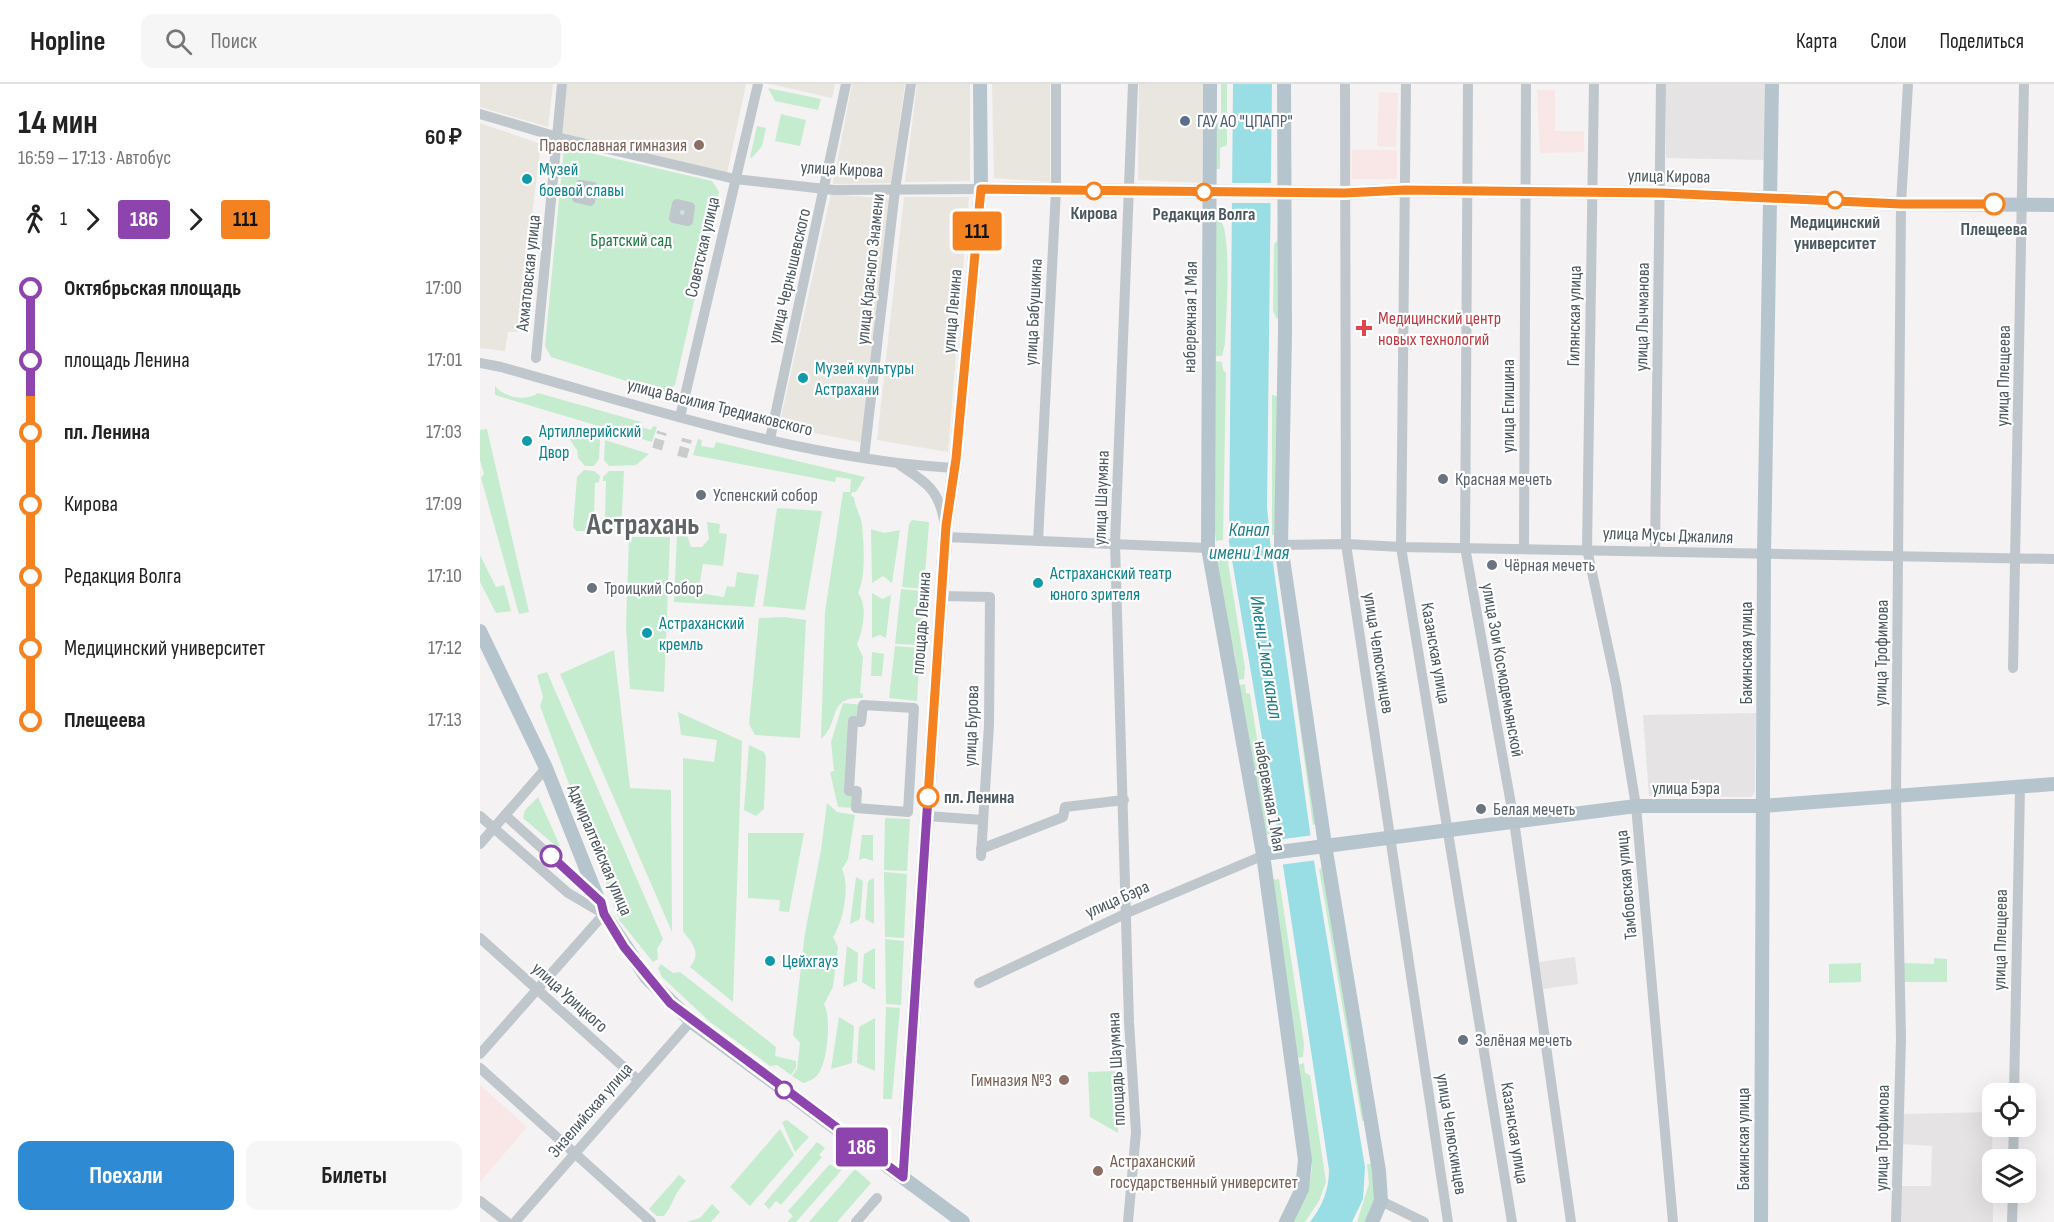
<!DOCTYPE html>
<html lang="ru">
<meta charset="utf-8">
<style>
body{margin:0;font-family:"Sofia Sans Condensed",sans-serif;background:#f6f6f6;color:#222;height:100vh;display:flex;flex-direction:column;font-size:22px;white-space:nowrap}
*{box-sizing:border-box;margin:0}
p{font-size:20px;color:#767676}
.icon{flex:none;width:33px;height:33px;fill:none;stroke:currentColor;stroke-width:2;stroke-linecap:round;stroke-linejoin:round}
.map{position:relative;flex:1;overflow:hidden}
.panel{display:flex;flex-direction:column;background:#fff;width:480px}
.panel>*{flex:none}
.badge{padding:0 12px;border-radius:4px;font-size:21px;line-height:39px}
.fabs{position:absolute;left:1502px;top:999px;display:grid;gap:12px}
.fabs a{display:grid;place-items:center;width:54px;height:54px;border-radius:12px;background:#fff;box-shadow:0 6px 24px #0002;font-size:30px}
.map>.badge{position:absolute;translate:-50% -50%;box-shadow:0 0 0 3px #fff}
.legs{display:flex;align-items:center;gap:9px;height:66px;padding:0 18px;font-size:20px}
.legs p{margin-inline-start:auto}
.headline{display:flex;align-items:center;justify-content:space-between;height:102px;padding:0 18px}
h1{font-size:33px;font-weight:700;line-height:45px}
.cta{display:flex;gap:12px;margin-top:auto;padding:12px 18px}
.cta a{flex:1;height:69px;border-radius:12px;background:#2d8ad3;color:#fff;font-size:24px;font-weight:700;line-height:69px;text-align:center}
.cta a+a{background:#f6f6f6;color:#222}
ul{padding:0 18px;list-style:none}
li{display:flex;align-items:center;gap:21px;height:72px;font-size:22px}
li i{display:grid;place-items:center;width:9px;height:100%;margin:0 8px;background:currentColor}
li i::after{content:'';width:15px;height:15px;margin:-8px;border:4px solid;border-radius:50%;background:#fff}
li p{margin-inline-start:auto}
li:first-child i{background:linear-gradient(#0000 50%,currentColor 0)}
li:last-child i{background:linear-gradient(currentColor 50%,#0000 0)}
header{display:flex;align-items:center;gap:36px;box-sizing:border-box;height:84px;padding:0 30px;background:#fff;border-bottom:2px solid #e0e0e0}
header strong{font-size:28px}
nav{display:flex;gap:33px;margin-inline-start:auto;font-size:21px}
.search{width:420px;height:54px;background:#f6f6f6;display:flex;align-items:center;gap:15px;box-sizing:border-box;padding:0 21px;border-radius:12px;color:#767676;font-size:22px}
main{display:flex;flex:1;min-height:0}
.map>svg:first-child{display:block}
.commercial{fill:#e9e6e0}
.education{fill:#e5e3e4}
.medical{fill:#f9e6e7}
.green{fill:#c6ecd0}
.water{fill:#98dee4}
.pier{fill:#f4f2f2}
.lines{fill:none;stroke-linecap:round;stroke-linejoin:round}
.minor-tunnel{stroke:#cacbcd;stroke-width:10;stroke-dasharray:10 5;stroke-linecap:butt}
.minor{stroke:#bfc7cd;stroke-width:10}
.major{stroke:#b5c4cd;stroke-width:14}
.line-1-casing{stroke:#fff;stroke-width:14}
.line-2-casing{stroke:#fff;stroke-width:14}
.line-1{stroke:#8e44ad;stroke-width:9}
.line-2{stroke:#f58220;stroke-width:9}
.service-dot{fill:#5c6f8a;stroke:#fff;stroke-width:2}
.education-dot{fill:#8d6e63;stroke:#fff;stroke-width:2}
.culture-dot{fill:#0f9aa8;stroke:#fff;stroke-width:2}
.stop-2-dot{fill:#fff;stroke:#f58220;stroke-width:3}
.health-dot{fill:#e0444e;stroke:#fff;stroke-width:2}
.worship-dot{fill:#6b7280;stroke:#fff;stroke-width:2}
.stop-1-dot{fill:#fff;stroke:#8e44ad;stroke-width:3}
.labels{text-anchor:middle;stroke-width:4.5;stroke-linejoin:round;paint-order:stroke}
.service-label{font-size:18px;fill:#4e5e75;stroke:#fff;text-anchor:start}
.education-label{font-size:18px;fill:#785e54;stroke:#fff;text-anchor:end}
.culture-label{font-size:18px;fill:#0d838f;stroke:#fff;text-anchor:start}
.street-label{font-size:18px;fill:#4b575e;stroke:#fff}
.stop-label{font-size:18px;font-weight:bold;fill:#4b575e;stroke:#fff}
.park-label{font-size:18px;fill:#217942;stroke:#fff}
.health-label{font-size:18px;fill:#be3a42;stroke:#fff;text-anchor:start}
.worship-label{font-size:18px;fill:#5b616d;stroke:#fff;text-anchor:start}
.water-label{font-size:20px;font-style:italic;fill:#1a818b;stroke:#fff}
.town-label{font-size:30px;font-weight:bold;fill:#5f6366;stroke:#fff}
</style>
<header>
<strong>Hopline</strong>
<div class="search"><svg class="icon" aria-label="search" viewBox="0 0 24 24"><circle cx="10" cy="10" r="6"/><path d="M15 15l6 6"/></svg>Поиск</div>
<nav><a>Карта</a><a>Слои</a><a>Поделиться</a></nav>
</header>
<main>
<section class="panel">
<div class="headline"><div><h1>14 мин</h1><p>16:59 – 17:13 · Автобус</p></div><b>60 ₽</b></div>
<div class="legs"><svg class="icon" aria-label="walk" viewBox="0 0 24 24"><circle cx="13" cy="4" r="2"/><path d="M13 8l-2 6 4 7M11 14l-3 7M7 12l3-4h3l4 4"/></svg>1<svg class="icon" aria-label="forward" viewBox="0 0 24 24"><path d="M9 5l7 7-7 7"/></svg><b class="badge" style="background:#8e44ad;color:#fff">186</b><svg class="icon" aria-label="forward" viewBox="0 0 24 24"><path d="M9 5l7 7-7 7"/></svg><b class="badge" style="background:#f58220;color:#111">111</b></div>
<ul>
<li><i style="color:#8e44ad"></i><b>Октябрьская площадь</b><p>17:00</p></li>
<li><i style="color:#8e44ad"></i><span>площадь Ленина</span><p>17:01</p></li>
<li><i style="color:#f58220"></i><b>пл. Ленина</b><p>17:03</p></li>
<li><i style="color:#f58220"></i><span>Кирова</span><p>17:09</p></li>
<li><i style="color:#f58220"></i><span>Редакция Волга</span><p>17:10</p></li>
<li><i style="color:#f58220"></i><span>Медицинский университет</span><p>17:12</p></li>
<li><i style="color:#f58220"></i><b>Плещеева</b><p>17:13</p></li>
</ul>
<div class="cta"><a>Поехали</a><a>Билеты</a></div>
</section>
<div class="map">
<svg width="1574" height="1138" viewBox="0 0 1574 1138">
<rect width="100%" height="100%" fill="#f4f2f2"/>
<g class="commercial">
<path d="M0,0H73L68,43L0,23Z"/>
<path d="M87,0H266L247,89L82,51Z"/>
<path d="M290,0H355L352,14Z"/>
<path d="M372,0H425L411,99L353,100Z"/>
<path d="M437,0H490V97L425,98Z"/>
<path d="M512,0H570V98L514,94Z"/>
<path d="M659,0H723L722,99L658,96Z"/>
<path d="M0,39L61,60L37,248H28L25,267L0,264Z"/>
<path d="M351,110L410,115L385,359L299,342Z"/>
<path d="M424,113H489L468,368L397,356Z"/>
</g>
<g class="education">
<path d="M1186,0H1287L1286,76L1186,74Z"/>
<path d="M1276,629L1275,707L1272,713L1169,712L1163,631Z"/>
<path d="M1095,873L1098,900L1063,905L1059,878Z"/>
<path d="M1512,1028L1513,1138H1418L1419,1102H1451L1452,1062L1421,1060L1423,1030Z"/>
</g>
<g class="medical">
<path d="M1057,6H1075V47H1104V68L1060,69Z"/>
<path d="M899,8L918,9L916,63L897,62Z"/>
<path d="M917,66V95H872V66Z"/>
<path d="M0,1001L47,1043L0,1098Z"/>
</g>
<g class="green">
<path d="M741,0H747V61L740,64V85H735L736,40L741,35Z"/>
<path d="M288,4L341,15L338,26L295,17Z"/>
<path d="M301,30L326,36L320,62L295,57Z"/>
<path d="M277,42L286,44L282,62L272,74L270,73Z"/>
<path d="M84,63L232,97L239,108L195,301L184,309L71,273L65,262Z"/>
<path d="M734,136L741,137C752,153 746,236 745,260L742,272H732Z"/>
<path d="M798,138L800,234H796L793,226L794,160L797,157Z"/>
<path d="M732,277L742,278L743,286L746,289L743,456L736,457L735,448L731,447Z"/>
<path d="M15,302C23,313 47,318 58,309L161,338V343L171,346L173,342L177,343L172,358L15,311Z"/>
<path d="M792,311L800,313L798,451H792Z"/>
<path d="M82,344L120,355L119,375L114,382H105L98,374L97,366Z"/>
<path d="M7,345L49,528L39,530L1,394L4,390L0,376V346Z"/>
<path d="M218,355L222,356L221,362L234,364L236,358L385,393L376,408H372L371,412L374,413C375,424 381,431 382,441C384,460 386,492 378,509C388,521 383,547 377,560L383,573L380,609L383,610V614C346,612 361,638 341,655L345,528L363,408H370L371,395L356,393L355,398L213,371Z"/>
<path d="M125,356L169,370L156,381L129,382L124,376Z"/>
<path d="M104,386L114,387L120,392L119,398L115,399L114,433L118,434V438L109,447H96L93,443L97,393Z"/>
<path d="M129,387H144L141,448H133L130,441L122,438L121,434H125L126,397H123V393Z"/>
<path d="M297,424L342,427L325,526L283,522Z"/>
<path d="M432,436L449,438L444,505L422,503L429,440Z"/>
<path d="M227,438L240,440L239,449L247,450L243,482L223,480L218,509L244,513L247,502L255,503L257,488L279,491L274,523L194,518L197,450L207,451L211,463H222L229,455Z"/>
<path d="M391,445L404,449L420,446L412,499L403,492L392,499Z"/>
<path d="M149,453H190L184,608L150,605L146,543Z"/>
<path d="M0,471L16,503L24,501L31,527L16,529L0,498Z"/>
<path d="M733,472H747L765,584L764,595L758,596L754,566L748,562Z"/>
<path d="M421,505L444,507L440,561L415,560Z"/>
<path d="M392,509L402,515L411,511L406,554L400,551L392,554Z"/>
<path d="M304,533L326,536L320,654L275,651L269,640L279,534Z"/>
<path d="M415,562L440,564L437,617L409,614Z"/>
<path d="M134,566L150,704L191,706L192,848L80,590Z"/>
<path d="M392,568L404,570L402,592H391Z"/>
<path d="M67,588L183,855L177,865L178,875L173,878L140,837L60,622L63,613L57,591Z"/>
<path d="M813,591L839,740L833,741Z"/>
<path d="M765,600L766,609L770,610L792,750L780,752L759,601Z"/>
<path d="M363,619L383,621L381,638L373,637L369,707H377L376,724L358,723L350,688L354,687L351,658Z"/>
<path d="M198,628L262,657L253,918L210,883C222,869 212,859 203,847V674L234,678L237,656L201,651Z"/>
<path d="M269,661L284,668L286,673L284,725L276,732L264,726Z"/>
<path d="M58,713L80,762L77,763L43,734L45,726Z"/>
<path d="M347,719L357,728L375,731L368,775L362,785C370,801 364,837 353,853L358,863L353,903L344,920C351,932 348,971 341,985C338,993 331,997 323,999L312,992L317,985L320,959L313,951L325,849L341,766Z"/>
<path d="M405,734L430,735L427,787L404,786Z"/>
<path d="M268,749H324L309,828L299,827L300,816L268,814Z"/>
<path d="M382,751H393V777L384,774L379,776Z"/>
<path d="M845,783L886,1036L882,1037L839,785Z"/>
<path d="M404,788L427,790L424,854L405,853Z"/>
<path d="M376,793L383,797L380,835L370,840Z"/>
<path d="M394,794V840L385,835L388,797Z"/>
<path d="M799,795L824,960L823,973L817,974L790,796Z"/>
<path d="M405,855L424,857L421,921L406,920Z"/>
<path d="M367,862L378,869L377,897L363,903Z"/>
<path d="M395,864V906L382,898L384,870Z"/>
<path d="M1454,874L1467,875V898H1421L1422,879L1454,880Z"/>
<path d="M1381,879V898L1349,899V880Z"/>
<path d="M181,880L193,889L200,888L296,963L295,972L316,977V984L311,991L297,981L290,982L230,938L182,893L178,884Z"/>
<path d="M406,923L420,924L412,1015H403Z"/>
<path d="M359,933L374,942L372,979L351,985Z"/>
<path d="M395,934V987L377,979L379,943Z"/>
<path d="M824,979L825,989L830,991L846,1098L839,1117L825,1138H811C823,1120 830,1105 832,1083L818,981Z"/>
<path d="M636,987L638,1045V1049L610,1033L608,988Z"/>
<path d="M307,1036L329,1053L315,1068L302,1038Z"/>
<path d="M300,1045L314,1071L270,1122L250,1103Z"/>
<path d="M337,1058L345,1064L339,1071L342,1073L301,1121L296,1117L289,1125L284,1120Z"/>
<path d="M360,1076L366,1081L316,1138H307L313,1132L308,1127L350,1080L354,1083Z"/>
<path d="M887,1080H893L895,1119L887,1138H877L889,1100Z"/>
<path d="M375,1085L391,1099L357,1138H329Z"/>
<path d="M199,1091L206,1097C193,1111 194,1119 184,1132H177L169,1125Z"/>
<path d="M232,1120L240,1128L231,1138H206L220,1134Z"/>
</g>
<path class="water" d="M753,0H792L787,422L790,457L834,777L885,1083L883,1115L872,1138H830C842,1123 849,1106 849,1086L799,755L749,458Z"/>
<g class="pier">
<rect x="749" y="99" width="45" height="20"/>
<path d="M834,751L837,776L799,781L796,756Z"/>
</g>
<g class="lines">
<g class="minor-tunnel">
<path d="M177,365L182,348"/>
<path d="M202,373L207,355"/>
</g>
<g class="minor">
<path d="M865,0L866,460L968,1138"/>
<path d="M926,0L921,463L1032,1138"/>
<path d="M988,0L985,463L1034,737L1091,1138"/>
<path d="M1114,0L1107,465L1136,600L1156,722L1193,1138"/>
<path d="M0,30L81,54L255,95L354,106L501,105"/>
<path d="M100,101L113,103L110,117L97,114Z"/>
<path d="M197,120L210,123L208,137L194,134Z"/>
<path d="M56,274L82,0"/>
<path d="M0,279L21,283C169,324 320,375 474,384"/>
<path d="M200,333L278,0"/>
<path d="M290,355L366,0"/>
<path d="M384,374L415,106L431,0"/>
<path d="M420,381C445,398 458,404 464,436"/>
<path d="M465,453L728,464"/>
<path d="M558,457L576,106V0"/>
<path d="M801,461L866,460L921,463L1574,475"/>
<path d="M1044,464L1046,0"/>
<path d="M1175,467L1181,0"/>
<path d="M461,512L510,513L509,641L501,772"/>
<path d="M1533,584L1544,0"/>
<path d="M383,621L434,624L428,728L376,724L377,707H369L373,637L381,638Z"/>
<path d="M25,731L116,813"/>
<path d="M0,732L88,809L124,830L0,970"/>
<path d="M447,732L503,736"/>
<path d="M0,760L66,684"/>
<path d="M501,765L583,733L585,723L644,716"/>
<path d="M0,854L158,996"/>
<path d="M499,899L647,829L789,769"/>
<path d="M0,984L171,1138"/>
<path d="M1534,1010L1540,703"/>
<path d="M1533,1076L1534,1042"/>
<path d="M0,1117L27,1138"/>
<path d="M901,1117L944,1138"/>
<path d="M35,1138L211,937"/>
<path d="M376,1138L397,1114"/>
<path d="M648,1138L656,1048L649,938L635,460L653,0"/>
<path d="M1416,1138L1421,954L1416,713L1421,120L1428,0"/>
<path d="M1532,1138L1533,1108"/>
</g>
<g class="major">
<path d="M730,0L728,464L783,770L825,1076L822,1105L806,1138"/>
<path d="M804,0L805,250L801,461L845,761L899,1087L901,1117L892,1138"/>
<path d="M501,105L864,109L925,106L1181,109L1421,120L1574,121"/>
<path d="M0,547L66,684L124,830L167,894L211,937L483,1138"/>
<path d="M791,769L1156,722H1282L1574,700"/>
<path d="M423,1093L466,442L476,375L501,105L500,0"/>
<path d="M1281,1138L1284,470L1292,0"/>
</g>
</g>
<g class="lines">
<g class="line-1-casing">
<path id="line-1" d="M71,772L121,818L124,830L144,863L190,919L423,1093L448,713"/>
</g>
<g class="line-2-casing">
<path id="line-2" d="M448,713L466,442L476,375L501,105L864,109L925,106L1181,109L1421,120H1514"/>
</g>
<use href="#line-1" class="line-1"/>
<use href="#line-2" class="line-2"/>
</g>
<circle class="service-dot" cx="705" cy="37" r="6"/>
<g class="education-dot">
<circle cx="219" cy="61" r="6"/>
<circle cx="584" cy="996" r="6"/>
<circle cx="618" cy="1087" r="6"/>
</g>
<g class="culture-dot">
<circle cx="47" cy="95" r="6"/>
<circle cx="323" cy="294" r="6"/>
<circle cx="47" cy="357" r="6"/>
<circle cx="558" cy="499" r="6"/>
<circle cx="167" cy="549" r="6"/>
<circle cx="290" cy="877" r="6"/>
</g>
<g class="stop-2-dot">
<circle cx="614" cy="107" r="8"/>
<circle cx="724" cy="108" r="8"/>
<circle cx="1355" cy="116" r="8"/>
<circle cx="1514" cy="120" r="10"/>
<circle cx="448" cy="713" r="10"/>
</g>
<path class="health-dot" d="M881 235h6v6h6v6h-6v6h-6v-6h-6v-6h6z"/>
<g class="worship-dot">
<circle cx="963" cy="395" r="6"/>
<circle cx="221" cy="411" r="6"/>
<circle cx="1012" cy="481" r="6"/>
<circle cx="112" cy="504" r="6"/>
<circle cx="1001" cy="725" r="6"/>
<circle cx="983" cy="956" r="6"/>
</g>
<g class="stop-1-dot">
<circle cx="71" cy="772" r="10"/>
<circle cx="304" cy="1006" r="8"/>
</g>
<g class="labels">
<g class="service-label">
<text x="717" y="43">ГАУ АО "ЦПАПР"</text>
</g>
<g class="education-label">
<text x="207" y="67">Православная гимназия</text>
<text x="572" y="1002">Гимназия №3</text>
<text x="630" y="1083" text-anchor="start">Астраханский<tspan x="630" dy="21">государственный университет</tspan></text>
</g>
<g class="culture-label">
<text x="59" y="91">Музей<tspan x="59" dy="21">боевой славы</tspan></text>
<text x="335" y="290">Музей культуры<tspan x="335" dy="21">Астрахани</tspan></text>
<text x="59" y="353">Артиллерийский<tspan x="59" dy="21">Двор</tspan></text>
<text x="570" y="495">Астраханский театр<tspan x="570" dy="21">юного зрителя</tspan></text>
<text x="179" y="545">Астраханский<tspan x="179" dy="21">кремль</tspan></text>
<text x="302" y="883">Цейхгауз</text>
</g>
<g class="street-label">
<text transform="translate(362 85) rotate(3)" y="6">улица Кирова</text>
<text transform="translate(1189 92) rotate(1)" y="6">улица Кирова</text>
<text transform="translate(222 163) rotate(-77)" y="6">Советская улица</text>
<text transform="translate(390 185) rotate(-84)" y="6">улица Красного Знамени</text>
<text transform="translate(48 189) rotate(-84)" y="6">Ахматовская улица</text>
<text transform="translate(309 192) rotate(-77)" y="6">улица Чернышевского</text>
<text transform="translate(472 227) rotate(-85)" y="6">улица Ленина</text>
<text transform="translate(553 228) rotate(-87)" y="6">улица Бабушкина</text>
<text transform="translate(1094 232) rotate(-89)" y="6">Гилянская улица</text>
<text transform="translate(710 233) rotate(-89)" y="6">набережная 1 Мая</text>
<text transform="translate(1162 233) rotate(-89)" y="6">улица Лычманова</text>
<text transform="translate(1523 292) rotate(-89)" y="6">улица Плещеева</text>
<text transform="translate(1028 322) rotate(-90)" y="6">улица Епишина</text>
<text transform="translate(240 323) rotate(14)" y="6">улица Василия Тредиаковского</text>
<text transform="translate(621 414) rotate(-88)" y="6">улица Шаумяна</text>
<text transform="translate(1188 451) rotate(2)" y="6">улица Мусы Джалиля</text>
<text transform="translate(441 539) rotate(-86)" y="6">площадь Ленина</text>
<text transform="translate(899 569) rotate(81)" y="6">улица Челюскинцев</text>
<text transform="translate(956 569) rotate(80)" y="6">Казанская улица</text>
<text transform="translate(1266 569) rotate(-90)" y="6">Бакинская улица</text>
<text transform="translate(1401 569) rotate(-89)" y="6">улица Трофимова</text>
<text transform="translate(1023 586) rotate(80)" y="6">улица Зои Космодемьянской</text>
<text transform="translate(491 642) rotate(-88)" y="6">улица Бурова</text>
<text x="1206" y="710">улица Бэра</text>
<text transform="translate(790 712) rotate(80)" y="6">набережная 1 Мая</text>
<text transform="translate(120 766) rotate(67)" y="6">Адмиралтейская улица</text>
<text transform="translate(1146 801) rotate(-95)" y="6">Тамбовская улица</text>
<text transform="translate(637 815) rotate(-24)" y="6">улица Бэра</text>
<text transform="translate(1520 856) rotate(-89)" y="6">улица Плещеева</text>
<text transform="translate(90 913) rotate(42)" y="6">улица Урицкого</text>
<text transform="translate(636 985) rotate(-93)" y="6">площадь Шаумяна</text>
<text transform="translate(110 1026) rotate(-49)" y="6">Энзелийская улица</text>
<text transform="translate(1035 1049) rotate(81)" y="6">Казанская улица</text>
<text transform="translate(972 1050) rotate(81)" y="6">улица Челюскинцев</text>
<text transform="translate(1402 1054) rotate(-89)" y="6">улица Трофимова</text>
<text transform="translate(1263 1055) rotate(-90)" y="6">Бакинская улица</text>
</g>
<g class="stop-label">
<text x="614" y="135">Кирова</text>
<text x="724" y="136">Редакция Волга</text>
<text x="1355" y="144">Медицинский<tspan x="1355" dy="21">университет</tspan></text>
<text x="1514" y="151">Плещеева</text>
<text x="464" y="719" text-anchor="start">пл. Ленина</text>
</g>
<g class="park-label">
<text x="151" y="162">Братский сад</text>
</g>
<g class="health-label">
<text x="898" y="240">Медицинский центр<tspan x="898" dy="21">новых технологий</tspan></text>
</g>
<g class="worship-label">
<text x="975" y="401">Красная мечеть</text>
<text x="233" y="417">Успенский собор</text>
<text x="1024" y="487">Чёрная мечеть</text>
<text x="124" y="510">Троицкий Собор</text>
<text x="1013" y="731">Белая мечеть</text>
<text x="995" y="962">Зелёная мечеть</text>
</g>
<g class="water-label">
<text x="769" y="452">Канал<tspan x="769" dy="23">имени 1 мая</tspan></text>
<text transform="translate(787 573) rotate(81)" y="7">Имени 1 мая канал</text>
</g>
<g class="town-label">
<text x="163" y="450">Астрахань</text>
</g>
</g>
</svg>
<div class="fabs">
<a><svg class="icon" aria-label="locate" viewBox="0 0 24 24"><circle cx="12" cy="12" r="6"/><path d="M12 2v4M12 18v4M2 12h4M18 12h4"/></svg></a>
<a><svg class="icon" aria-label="layers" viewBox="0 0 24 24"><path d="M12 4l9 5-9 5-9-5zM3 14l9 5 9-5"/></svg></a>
</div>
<b class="badge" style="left:382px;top:1063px;background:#8e44ad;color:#fff">186</b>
<b class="badge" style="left:497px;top:147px;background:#f58220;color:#111">111</b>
</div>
</main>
